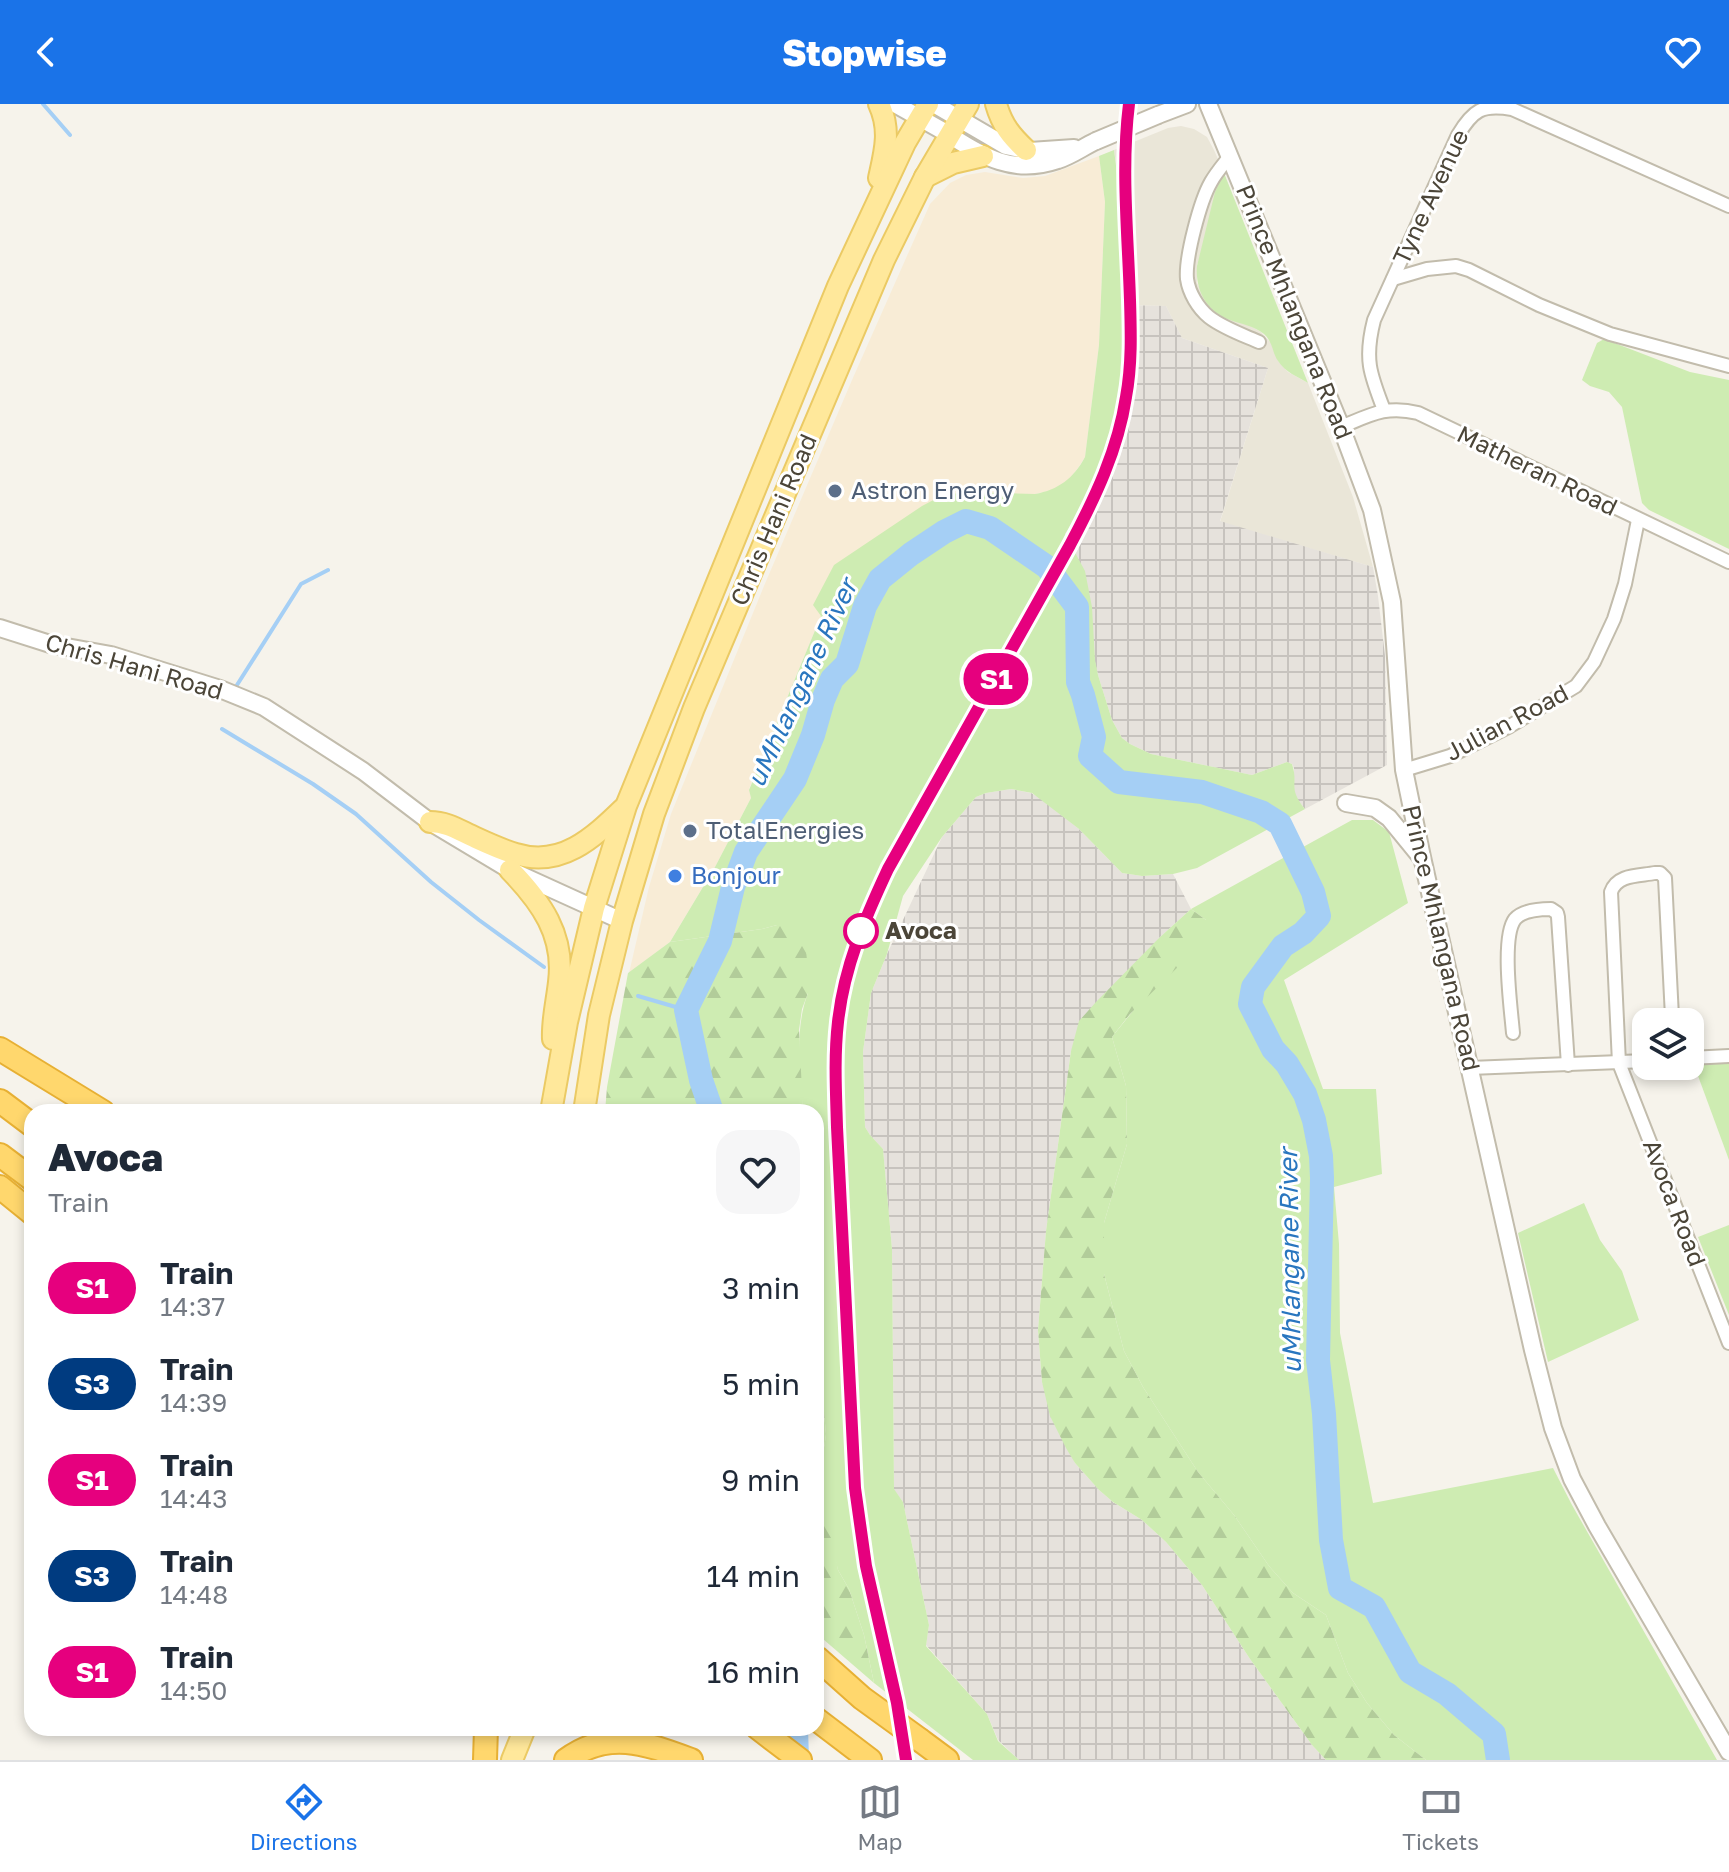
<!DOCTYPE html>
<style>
body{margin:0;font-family:"Golos Text",sans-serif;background:#f6f6f7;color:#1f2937;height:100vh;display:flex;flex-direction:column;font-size:30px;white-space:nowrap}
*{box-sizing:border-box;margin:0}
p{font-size:26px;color:#747a83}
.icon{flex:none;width:44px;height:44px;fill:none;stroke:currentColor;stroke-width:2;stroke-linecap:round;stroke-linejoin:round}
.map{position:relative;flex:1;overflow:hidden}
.drawer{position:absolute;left:24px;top:1000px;width:800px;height:632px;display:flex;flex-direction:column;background:#fff;border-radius:24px;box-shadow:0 4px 12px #0003}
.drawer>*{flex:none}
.badge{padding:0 16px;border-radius:26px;font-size:28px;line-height:52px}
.fabs{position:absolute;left:1632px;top:904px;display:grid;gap:16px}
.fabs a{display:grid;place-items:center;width:72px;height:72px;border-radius:16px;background:#fff;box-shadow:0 4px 12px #0003;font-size:40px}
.map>.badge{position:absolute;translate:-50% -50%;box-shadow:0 0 0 4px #fff}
.round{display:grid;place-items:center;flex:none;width:84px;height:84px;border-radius:24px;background:#f6f6f7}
.head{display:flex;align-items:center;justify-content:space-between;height:136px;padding:0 24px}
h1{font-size:38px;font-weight:800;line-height:60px}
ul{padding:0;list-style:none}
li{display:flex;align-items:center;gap:24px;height:96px;padding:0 24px}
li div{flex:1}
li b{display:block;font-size:30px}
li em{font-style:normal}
li .badge{min-width:88px;font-weight:700;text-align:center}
header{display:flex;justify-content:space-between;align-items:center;height:104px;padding:0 24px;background:#1a73e8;color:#fff;font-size:36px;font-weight:800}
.tab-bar{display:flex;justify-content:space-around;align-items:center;height:112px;border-top:2px solid #e0e1e3;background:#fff;font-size:22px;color:#747a83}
.tab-bar a{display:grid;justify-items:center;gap:4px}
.tab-bar .selected{color:#1a73e8}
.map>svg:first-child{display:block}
.residential{fill:#eae6d8}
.commercial{fill:#f8ecd6}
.industrial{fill:url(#industrial-grid)}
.grass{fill:#ceecb2}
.forest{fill:url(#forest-firs)}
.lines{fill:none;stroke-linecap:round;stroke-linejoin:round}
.stream{stroke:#a5cff5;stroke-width:4}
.river{stroke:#a5cff5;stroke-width:24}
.minor-casing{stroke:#c2bcac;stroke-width:16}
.tertiary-casing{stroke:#c2bcac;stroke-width:20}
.primary-casing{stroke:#ebca64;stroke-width:24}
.motorway-casing{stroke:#e7b034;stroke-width:26}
.minor{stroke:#fff;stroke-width:12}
.tertiary{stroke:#fff;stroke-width:16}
.primary{stroke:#ffe89b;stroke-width:20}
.motorway{stroke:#ffd76d;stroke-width:22}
.rail-casing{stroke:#999;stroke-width:7}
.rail{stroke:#fff;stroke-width:4;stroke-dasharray:12;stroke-linecap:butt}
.tertiary-bridge-casing{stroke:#c2bcac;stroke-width:20;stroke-linecap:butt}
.motorway-bridge-casing{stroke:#e7b034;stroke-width:26;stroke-linecap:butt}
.tertiary-bridge{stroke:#fff;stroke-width:16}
.motorway-bridge{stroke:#ffd76d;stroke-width:22}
.line-casing{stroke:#fff;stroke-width:18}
.line{stroke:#e6007e;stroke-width:12}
.service-dot{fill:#5c6f8a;stroke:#fff;stroke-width:3}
.shop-dot{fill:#3f7fe0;stroke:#fff;stroke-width:3}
.stop-dot{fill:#fff;stroke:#e6007e;stroke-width:4}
.labels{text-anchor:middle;stroke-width:6;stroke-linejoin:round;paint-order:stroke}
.street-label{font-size:24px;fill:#4b4538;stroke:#fff}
.service-label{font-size:24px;fill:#4e5e75;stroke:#fff;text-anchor:start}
.shop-label{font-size:24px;fill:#366cbe;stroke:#fff;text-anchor:start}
.stop-label{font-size:24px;font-weight:bold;fill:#4b4538;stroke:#fff;text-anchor:start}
.water-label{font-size:26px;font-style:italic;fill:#2976bf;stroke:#fff}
</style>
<header><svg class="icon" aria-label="back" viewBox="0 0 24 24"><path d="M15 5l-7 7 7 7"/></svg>Stopwise<svg class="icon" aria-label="heart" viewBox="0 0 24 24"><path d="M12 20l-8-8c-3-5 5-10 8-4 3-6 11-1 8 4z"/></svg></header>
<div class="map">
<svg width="1729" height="1656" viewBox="0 0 1729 1656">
<defs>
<pattern id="industrial-grid" width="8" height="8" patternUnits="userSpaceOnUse" patternTransform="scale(2)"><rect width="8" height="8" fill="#e6e2dc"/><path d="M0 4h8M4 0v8" fill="none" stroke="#c7c3be"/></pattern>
<pattern id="forest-firs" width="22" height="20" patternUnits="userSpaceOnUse" patternTransform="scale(2)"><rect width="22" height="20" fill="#ceecb2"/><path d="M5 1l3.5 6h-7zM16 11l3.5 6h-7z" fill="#b2cc9a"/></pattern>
</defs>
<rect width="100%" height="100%" fill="#f6f3eb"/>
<path class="residential" d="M1181,22L1194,25L1207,33L1214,46L1224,69L1197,162V179L1214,208L1222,213L1247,220L1261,228L1273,241L1278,257L1288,268L1308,279L1353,393L1373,463L1220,418L1268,264L1182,234L1166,202L1124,201L1118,71L1114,46L1168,24Z"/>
<path class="commercial" d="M1099,52L1105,98L1099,241L1085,353L1080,361L1069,376L1053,386L1035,390L821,512L749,685L751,694L715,763L670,838L629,869L649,783L671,710L764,482L852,276L930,100L950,79L966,71L985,68L1023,74L1045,72Z"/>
<g class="industrial">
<path d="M1124,201L1166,202L1182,234L1268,264L1220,417L1373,463L1378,492L1385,552L1387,661L1305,705L1295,693L1293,684L1294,664L1292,660L1287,658L1252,671L1151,650L1130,640L1122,634L1112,616L1098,571L1065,430L1081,406L1116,315L1123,268Z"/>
<path d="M1011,685L1031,689L1040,694L1079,725L1122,769L1142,772L1173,770L1191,805L1159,834L1071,947L1046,1127L1038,1226L1042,1278L1075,1359L1099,1386L1113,1398L1142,1416L1166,1438L1202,1481L1250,1555L1312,1641L1326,1656H1019L998,1636L987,1610L926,1541L929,1521L903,1398L894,1386L892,1145L883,1045L870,1031L865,1023L863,948L871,889L887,850L942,733L976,693L986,689Z"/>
</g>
<g class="grass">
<path d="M1114,46C1119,80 1120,114 1122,149C1127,252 1126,341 1065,430L1085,467L1092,503L1095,556L1098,571L1112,616L1122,634L1130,640L1151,650L1252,671L1287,658L1292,660C1299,681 1287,683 1305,705L1197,764L1173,770L1142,772L1122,769L1079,725L1032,689L1011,685L986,689L976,693L942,733L903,792L887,850L871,889L863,948L865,1023L870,1031L883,1045L892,1145L894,1385L903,1398L929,1521L926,1542L987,1610L998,1637L1019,1656H973L874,1579L864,1531L849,1485L838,1466L822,1400L816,1394V1360L824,1345L826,1330L816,1222V1008H803C800,969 794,926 808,889L777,821L762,825L670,838L715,763L751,694L749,686L821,512L813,501L834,461L922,402L943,391L968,388L1035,390C1058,386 1074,374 1085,353L1099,241L1105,98L1099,52Z"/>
<path d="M1224,69L1308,279C1298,273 1285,268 1278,257C1272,248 1273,238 1264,230C1254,222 1241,220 1230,216C1206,208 1195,185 1197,162L1215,88Z"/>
<path d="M1604,235L1690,268L1729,276V445L1649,406L1642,399L1622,303L1609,288L1590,282L1582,276L1597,239Z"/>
<path d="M1352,716H1373L1389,728L1408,799L1284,876L1323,985H1376L1382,1070L1334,1083L1339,1140L1340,1229L1373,1399L1553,1364L1572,1401L1717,1656H1426L1394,1631L1367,1599L1348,1569L1326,1511L1293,1489L1269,1462L1234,1411L1198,1368L1143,1283L1124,1247L1104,1170V1119L1127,1040L1126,982L1112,933L1206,816L1191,805Z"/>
<path d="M1729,959V1056L1694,961Z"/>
<path d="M1584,1099L1600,1136L1622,1167L1639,1216L1548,1258L1518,1129Z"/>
<path d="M1729,1121V1211L1698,1133Z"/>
</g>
<g class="forest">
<path d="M1191,805L1206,816L1207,825L1185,856L1130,910L1112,933L1126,982L1127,1040L1104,1119V1170L1124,1247L1143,1283L1198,1368L1234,1411L1269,1462L1293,1489L1326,1511L1348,1569L1367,1599L1394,1631L1426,1656H1326L1312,1641L1250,1555L1202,1481L1166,1438L1142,1416L1113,1398L1099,1386L1075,1359L1066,1344L1050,1312L1042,1278L1038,1226L1046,1127L1071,947L1079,917L1096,898L1159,834Z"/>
<path d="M777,821L798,822L804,829L809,874L808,889L802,905L799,926L803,1008H605L607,983L628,869L670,838L762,825Z"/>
<path d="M816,1222L826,1330L824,1345L816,1360Z"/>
<path d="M816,1394L829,1408L838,1466L849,1485L864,1531L874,1579L816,1529Z"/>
</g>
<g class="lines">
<g class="stream">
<path d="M43,0L70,31"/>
<path d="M237,581L301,480L328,466"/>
<path d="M222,625L313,680L356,710L431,778L479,816L544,863"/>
<path d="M638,892L686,906"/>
</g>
<g class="river">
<path d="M712,1008L701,976L686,906L720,837L733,783L746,748L795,675L813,631L823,596L832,575L847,560L865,502L880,475L911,450L944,428L966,417L990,424L1047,463L1077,503L1078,578L1083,591L1094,633L1090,652L1119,678L1202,688L1261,708L1280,720L1313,788L1319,812L1303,829L1283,842L1253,883L1250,900L1273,945L1287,960L1305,990L1314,1016L1321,1052L1322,1074L1318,1256L1324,1310L1331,1436L1340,1484L1374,1503L1410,1568L1447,1590L1494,1630L1498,1656"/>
<path d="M796,1624L797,1656"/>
</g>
<g class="minor-casing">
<g id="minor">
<path d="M1230,52C1223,61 1216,69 1211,78C1200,97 1185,154 1187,175C1189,189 1198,204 1209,213C1223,224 1243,231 1259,238"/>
<path d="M1393,175L1427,165L1456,162L1469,166L1539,201L1610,230L1729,262"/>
<path d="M1384,306C1370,270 1364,255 1374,216L1458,31C1473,6 1482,0 1512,5L1729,102"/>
<path d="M1341,323C1370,311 1386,301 1418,309L1729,458"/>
<path d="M1404,666L1450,652L1510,622L1576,582L1594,558L1614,515L1625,480L1638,416"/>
<path d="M1672,913L1665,774L1660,769H1655C1639,772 1617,770 1611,788L1619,959L1729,1239"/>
<path d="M1513,929C1511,905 1501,833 1515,815C1523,806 1540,805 1551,805L1557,809L1558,813L1568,961"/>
<path d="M1690,954L1729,952"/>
<path d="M1470,964L1646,957"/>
</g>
</g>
<g class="tertiary-casing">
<g id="tertiary">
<path d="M895,0C911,9 927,18 943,27C981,51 1011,72 1058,56C1071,52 1083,43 1096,37"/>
<path d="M934,0L1006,42L1030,47L1074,44"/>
<path d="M1208,0L1341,323L1372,406L1392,498L1404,666L1422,753L1533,1246L1553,1324L1572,1375L1597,1422L1729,1648"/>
<path d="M1158,11L1187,0"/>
<path d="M0,524L50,540L111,551L220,585L264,603L363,667L430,718L510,766L622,817"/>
<path d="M1346,699L1375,704L1389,714L1420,752"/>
</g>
</g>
<g class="primary-casing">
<g id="primary">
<path d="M879,0C891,26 885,47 879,74"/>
<path d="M996,0C1002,21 1011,32 1026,46"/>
<path d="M925,73L953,59L983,52"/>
<path d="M430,718C448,718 460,727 476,734C489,740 502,746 516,750C561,764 593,734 623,705"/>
<path d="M510,766C541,798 565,831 559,878C557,897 552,916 553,935"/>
<path d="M551,1008L567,918L594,804L626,702L838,182L905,39L928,0"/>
<path d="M584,1008L599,911L622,817L654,710L665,681L694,604L884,156L925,73L968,0"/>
<path d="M512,1656L525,1624"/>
</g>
</g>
<g class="motorway-casing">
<g id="motorway">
<path d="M0,945L103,1008"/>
<path d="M0,997L32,1021"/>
<path d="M0,1051L32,1075"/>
<path d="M0,1083L32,1109"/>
<path d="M816,1615L870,1656"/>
<path d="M758,1624L800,1656"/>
<path d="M920,1636L947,1656"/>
<path d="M485,1656L486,1624"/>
<path d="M566,1656C608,1625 645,1639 691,1656"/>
</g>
</g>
<use href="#minor" class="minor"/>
<use href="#tertiary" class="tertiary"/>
<use href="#primary" class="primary"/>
<use href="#motorway" class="motorway"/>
<g class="rail-casing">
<path id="rail" d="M906,1656L897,1599L866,1462L855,1384L837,1023C836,988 834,953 838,918C844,864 865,814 888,765C935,683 982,600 1028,517C1068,446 1115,373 1127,291C1141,195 1116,96 1129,0"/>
</g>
<use href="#rail" class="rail"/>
<g class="tertiary-bridge-casing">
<path id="tertiary-bridge" d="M1096,37L1158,11"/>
</g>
<g class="motorway-bridge-casing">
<path id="motorway-bridge" d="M816,1553L862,1594L920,1636"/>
</g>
<use href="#tertiary-bridge" class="tertiary-bridge"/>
<use href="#motorway-bridge" class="motorway-bridge"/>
</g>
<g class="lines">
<g class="line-casing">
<path id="line" d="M906,1656L897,1599L866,1462L855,1384L837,1023C836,988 834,953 838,918C844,863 865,814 888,765L1070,441C1095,394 1118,346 1126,293C1132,261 1131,228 1130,196C1128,131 1121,64 1129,0"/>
</g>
<use href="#line" class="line"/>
</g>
<g class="service-dot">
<circle cx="835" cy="387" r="8"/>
<circle cx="690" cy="727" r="8"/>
</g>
<circle class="shop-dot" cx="675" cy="772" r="8"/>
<circle class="stop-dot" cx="861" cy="827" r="16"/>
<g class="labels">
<g class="street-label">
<text transform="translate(1431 93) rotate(-65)" y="8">Tyne Avenue</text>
<text transform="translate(1294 208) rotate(68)" y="8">Prince Mhlangana Road</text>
<text transform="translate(1537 367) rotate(26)" y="8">Matheran Road</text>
<text transform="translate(774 416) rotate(-67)" y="8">Chris Hani Road</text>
<text transform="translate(134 563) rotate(16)" y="8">Chris Hani Road</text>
<text transform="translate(1507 619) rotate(-28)" y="8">Julian Road</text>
<text transform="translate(1441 834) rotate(77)" y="8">Prince Mhlangana Road</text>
<text transform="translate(1674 1099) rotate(69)" y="8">Avoca Road</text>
</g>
<g class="service-label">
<text x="851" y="395">Astron Energy</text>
<text x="706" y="735">TotalEnergies</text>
</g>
<g class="shop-label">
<text x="691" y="780">Bonjour</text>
</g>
<g class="stop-label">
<text x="885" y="835">Avoca</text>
</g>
<g class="water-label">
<text transform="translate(802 579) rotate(-65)" y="9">uMhlangane River</text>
<text transform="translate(1290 1157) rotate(-91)" y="9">uMhlangane River</text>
</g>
</g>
</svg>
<div class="fabs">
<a><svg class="icon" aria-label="layers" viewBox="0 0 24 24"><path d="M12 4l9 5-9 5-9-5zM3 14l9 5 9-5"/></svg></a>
</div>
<b class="badge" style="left:996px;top:575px;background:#e6007e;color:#fff">S1</b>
<section class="drawer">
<div class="head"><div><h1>Avoca</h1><p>Train</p></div><a class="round"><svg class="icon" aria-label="heart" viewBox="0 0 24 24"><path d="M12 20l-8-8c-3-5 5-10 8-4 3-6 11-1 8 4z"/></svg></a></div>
<ul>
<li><span class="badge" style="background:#e6007e;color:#fff">S1</span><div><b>Train</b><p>14:37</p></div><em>3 min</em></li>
<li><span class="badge" style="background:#003b80;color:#fff">S3</span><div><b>Train</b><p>14:39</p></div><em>5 min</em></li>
<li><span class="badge" style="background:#e6007e;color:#fff">S1</span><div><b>Train</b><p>14:43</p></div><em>9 min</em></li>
<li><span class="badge" style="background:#003b80;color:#fff">S3</span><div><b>Train</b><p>14:48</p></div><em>14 min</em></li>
<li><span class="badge" style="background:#e6007e;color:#fff">S1</span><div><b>Train</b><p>14:50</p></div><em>16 min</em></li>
</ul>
</section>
</div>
<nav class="tab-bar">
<a class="selected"><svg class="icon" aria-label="directions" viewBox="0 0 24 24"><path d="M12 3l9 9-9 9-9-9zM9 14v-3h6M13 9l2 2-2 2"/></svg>Directions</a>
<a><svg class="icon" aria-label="map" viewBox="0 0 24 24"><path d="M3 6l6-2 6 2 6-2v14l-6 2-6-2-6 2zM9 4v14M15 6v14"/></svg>Map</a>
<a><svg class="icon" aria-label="tickets" viewBox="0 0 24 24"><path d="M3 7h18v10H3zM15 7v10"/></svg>Tickets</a>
</nav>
